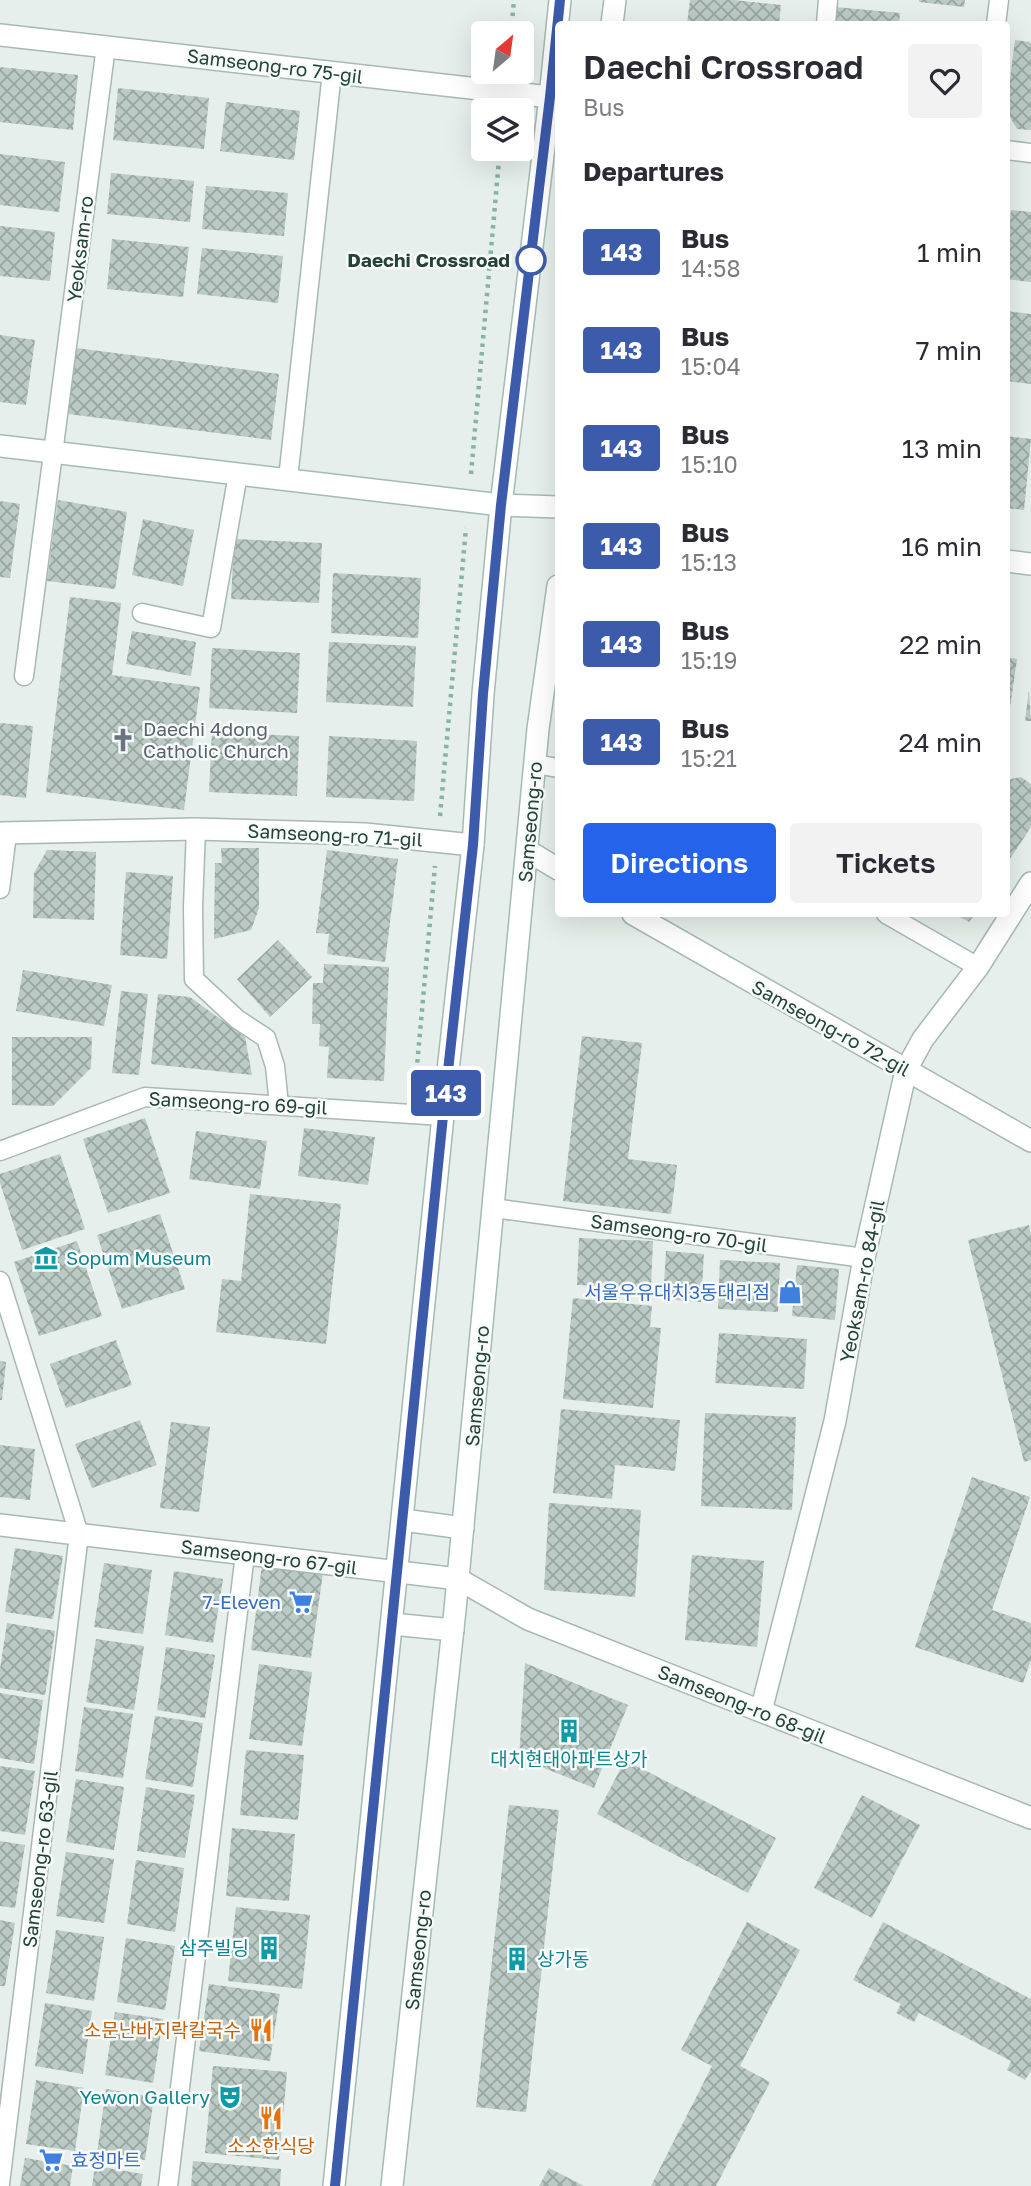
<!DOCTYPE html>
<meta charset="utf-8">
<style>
body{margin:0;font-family:"Golos Text","Noto Sans KR",sans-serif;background:#f2f2f3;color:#2b2b33;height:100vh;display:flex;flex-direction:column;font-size:26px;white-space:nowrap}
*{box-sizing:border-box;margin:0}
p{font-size:23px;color:#7c7c81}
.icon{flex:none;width:38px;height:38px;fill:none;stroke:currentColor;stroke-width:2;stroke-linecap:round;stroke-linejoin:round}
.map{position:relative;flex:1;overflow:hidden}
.side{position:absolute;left:555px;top:21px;width:455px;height:896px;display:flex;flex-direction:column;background:#fff;border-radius:7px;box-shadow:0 7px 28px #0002}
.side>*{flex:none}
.badge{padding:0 14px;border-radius:5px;font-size:24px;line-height:46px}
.needle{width:46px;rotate:29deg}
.fabs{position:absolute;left:471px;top:21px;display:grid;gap:14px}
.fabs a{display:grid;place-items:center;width:63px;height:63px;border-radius:7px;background:#fff;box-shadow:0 7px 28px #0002;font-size:35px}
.map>.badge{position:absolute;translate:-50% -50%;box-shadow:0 0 0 4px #fff}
h2{padding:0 28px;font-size:26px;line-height:63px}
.round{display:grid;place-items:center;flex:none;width:74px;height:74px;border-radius:7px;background:#f2f2f3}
.headline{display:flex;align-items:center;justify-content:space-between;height:119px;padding:0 28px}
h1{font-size:33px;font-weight:600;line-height:52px}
.primary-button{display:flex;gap:14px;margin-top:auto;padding:14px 28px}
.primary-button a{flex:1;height:80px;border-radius:7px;background:#2563eb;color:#fff;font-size:28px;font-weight:600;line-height:80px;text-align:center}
.primary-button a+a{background:#f2f2f3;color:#2b2b33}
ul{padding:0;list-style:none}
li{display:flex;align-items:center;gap:21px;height:98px;padding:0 28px}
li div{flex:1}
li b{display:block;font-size:26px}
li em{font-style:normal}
li .badge{min-width:77px;font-weight:700;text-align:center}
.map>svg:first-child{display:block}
.building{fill:url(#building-cross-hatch)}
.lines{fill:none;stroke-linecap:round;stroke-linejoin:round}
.service-casing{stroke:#a8b8b2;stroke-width:21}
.minor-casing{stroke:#a8b8b2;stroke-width:24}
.secondary-casing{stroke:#a4bbb3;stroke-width:24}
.path{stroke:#86b3a5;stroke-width:4.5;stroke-dasharray:3.5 5;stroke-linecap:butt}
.service{stroke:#fff;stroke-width:18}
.minor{stroke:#fff;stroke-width:21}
.secondary{stroke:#fff;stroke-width:21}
.line-casing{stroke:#fff;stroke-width:16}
.line{stroke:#3d5bab;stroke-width:10}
.stop-dot{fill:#fff;stroke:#3d5bab;stroke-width:3.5}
.labels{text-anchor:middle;stroke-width:5;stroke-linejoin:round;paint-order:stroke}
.street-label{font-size:19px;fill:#24423a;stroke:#f7fbf9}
.stop-label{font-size:19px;font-weight:bold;fill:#24423a;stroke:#f7fbf9;text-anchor:end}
.worship-label{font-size:19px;fill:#5b616d;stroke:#f7fbf9;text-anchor:start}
.culture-label{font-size:19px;fill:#0d838f;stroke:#f7fbf9;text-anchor:start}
.shop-label{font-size:19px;fill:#366cbe;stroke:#f7fbf9;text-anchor:end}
.food-label{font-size:19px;fill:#c56008;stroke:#f7fbf9;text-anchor:end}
</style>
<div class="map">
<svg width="1031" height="2186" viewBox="0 0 1031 2186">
<defs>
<pattern id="building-cross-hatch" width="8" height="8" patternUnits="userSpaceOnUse" patternTransform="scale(1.75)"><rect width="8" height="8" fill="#bbcac4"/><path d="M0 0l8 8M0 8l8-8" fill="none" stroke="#98a6a0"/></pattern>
</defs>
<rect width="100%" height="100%" fill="#e6efeb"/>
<g class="building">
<path d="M690,0H734L781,5L779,24H687Z"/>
<path d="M919,0H965L964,7L919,2Z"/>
<path d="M835,7L900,13L899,24H833Z"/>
<path d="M1015,40L1031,42V130L1017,129L1006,110Z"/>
<path d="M0,67L78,75L73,130L0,122Z"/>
<path d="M118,88L209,98L204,149L113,140Z"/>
<path d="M226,102L300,111L294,160L220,151Z"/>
<path d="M0,154L65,162L59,212L0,205Z"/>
<path d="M111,173L194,181L190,222L107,214Z"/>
<path d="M206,186L288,193L284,236L202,229Z"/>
<path d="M1011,210L1031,212V282L1006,279V249Z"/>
<path d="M0,226L55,232L50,281L0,276Z"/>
<path d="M112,239L189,247L183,297L107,289Z"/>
<path d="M202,248L283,256L278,303L197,294Z"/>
<path d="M1006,311L1031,314V384L1006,381Z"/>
<path d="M0,335L35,340L26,405L0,402Z"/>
<path d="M76,348L279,374L271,440L68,414Z"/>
<path d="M1006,436L1031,439L1024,510L1006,508Z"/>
<path d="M58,500L127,512L115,589L47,581Z"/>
<path d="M0,501L20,504L10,578L0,577Z"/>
<path d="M143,519L194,530L183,586L132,575Z"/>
<path d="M234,539L322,543L319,603L231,599Z"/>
<path d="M333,573L421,578L418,638L331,633Z"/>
<path d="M70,597L121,603L112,675L200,687L184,810L46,792Z"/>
<path d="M132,631L196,642L191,676L126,664Z"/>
<path d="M329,642L416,646L413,707L326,702Z"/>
<path d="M212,648L300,653L297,713L209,708Z"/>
<path d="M1006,657L1017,659L1008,721H1006Z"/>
<path d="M1029,690L1031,721H1025Z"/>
<path d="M0,723L33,726L26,798L0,795Z"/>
<path d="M212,732L299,736L297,796L209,792Z"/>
<path d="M329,736L417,741L414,801L326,797Z"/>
<path d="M1021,777L1031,784V827L1006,865V780Z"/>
<path d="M221,848H259V908L251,930L214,939L215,863H222Z"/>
<path d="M47,850L96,852L94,920L33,918L34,873Z"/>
<path d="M327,850L398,859L385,962L327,954L329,934L316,933Z"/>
<path d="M126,872L173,876L167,959L120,955Z"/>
<path d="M954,914H975L969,922Z"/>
<path d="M278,940L312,977L270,1017L237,979Z"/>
<path d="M324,964L389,967L384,1081L327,1078L329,1047L319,1046L320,1024H312L313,983H323Z"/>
<path d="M23,970L112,985L104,1026L16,1011Z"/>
<path d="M121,991L148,994L139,1075L112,1073Z"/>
<path d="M158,994L190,997L245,1037L252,1075L151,1064Z"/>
<path d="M582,1036L642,1043L628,1159L677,1165L671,1214L563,1201Z"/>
<path d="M12,1037H92L91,1068L53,1106L12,1105Z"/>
<path d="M145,1118L170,1193L108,1213L83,1139Z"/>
<path d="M304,1128L375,1137L368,1185L298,1176Z"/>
<path d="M196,1131L267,1141L260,1189L189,1179Z"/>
<path d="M60,1154L85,1229L22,1250L0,1183V1174Z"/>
<path d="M250,1194L341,1204L326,1344L216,1332L222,1279L241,1281Z"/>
<path d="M160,1214L185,1289L122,1309L97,1235Z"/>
<path d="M1029,1225L1031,1235V1460L1024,1462L968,1240Z"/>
<path d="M579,1238L653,1241L651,1288L577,1285Z"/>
<path d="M77,1241L102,1316L39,1336L14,1262Z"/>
<path d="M666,1251L704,1254L701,1302L663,1299Z"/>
<path d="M720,1260L780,1263L778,1312L718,1309Z"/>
<path d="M797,1265L839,1269L835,1320L792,1316Z"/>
<path d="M573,1298L652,1306L650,1327L661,1328L653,1408L563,1399Z"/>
<path d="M719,1333L807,1339L804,1389L715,1383Z"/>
<path d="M116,1340L132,1385L66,1408L50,1364Z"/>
<path d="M0,1361L6,1362L2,1400H0Z"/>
<path d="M561,1409L680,1420L675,1471L615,1465L612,1499L553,1493Z"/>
<path d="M705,1413L796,1417L792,1510L701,1506Z"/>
<path d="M140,1420L157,1465L92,1488L75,1444Z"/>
<path d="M171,1422L210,1427L199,1512L160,1508Z"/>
<path d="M0,1445L35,1449L30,1500L0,1497Z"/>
<path d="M972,1477L1030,1497L992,1610L1031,1623V1660L1023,1683L915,1647Z"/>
<path d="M549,1503L641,1510L635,1597L544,1590Z"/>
<path d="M15,1548L63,1556L53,1619L5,1612Z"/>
<path d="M692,1555L764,1561L757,1647L685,1640Z"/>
<path d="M104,1563L152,1570L143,1634L94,1627Z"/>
<path d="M262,1565L323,1573L311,1658L251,1650Z"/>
<path d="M174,1571L223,1579L213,1643L165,1635Z"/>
<path d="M7,1623L55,1631L45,1695L0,1688V1669Z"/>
<path d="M96,1639L144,1646L134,1710L86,1702Z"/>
<path d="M166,1647L215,1655L205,1718L157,1710Z"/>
<path d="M525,1663L628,1705L594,1788L519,1758Z"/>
<path d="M259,1664L312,1672L302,1746L249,1739Z"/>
<path d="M0,1693L43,1700L34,1764L0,1758Z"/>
<path d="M84,1707L133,1714L123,1778L75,1771Z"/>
<path d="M155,1716L203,1723L193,1787L145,1779Z"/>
<path d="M246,1750L304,1755L298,1820L240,1815Z"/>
<path d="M625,1760L776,1838L748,1893L597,1814Z"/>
<path d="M0,1766L35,1771L25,1835L0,1831Z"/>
<path d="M76,1779L124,1787L114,1850L66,1842Z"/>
<path d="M146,1787L195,1795L185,1858L137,1851Z"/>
<path d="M862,1795L920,1825L872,1918L814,1888Z"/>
<path d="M509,1805L559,1810L526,2112L476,2107Z"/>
<path d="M232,1828L295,1834L289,1901L226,1896Z"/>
<path d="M0,1841L25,1845L15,1908L0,1906Z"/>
<path d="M66,1852L114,1859L104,1923L56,1916Z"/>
<path d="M136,1860L184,1868L175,1932L127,1924Z"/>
<path d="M236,1907L310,1915L302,1989L228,1981Z"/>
<path d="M0,1920L15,1923L5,1986H0Z"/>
<path d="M747,1922L800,1950L740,2066L770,2082L716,2186H651L712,2066L681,2050Z"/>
<path d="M883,1922L1031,1999V2071L1025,2080L1007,2070L1011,2061L919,2013L914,2022L896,2013L901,2004L853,1980Z"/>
<path d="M56,1930L104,1937L94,2001L46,1993Z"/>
<path d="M126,1938L175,1946L165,2010L117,2002Z"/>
<path d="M209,1984L280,1994L270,2061L199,2051Z"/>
<path d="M45,2003L92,2011L83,2074L35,2066Z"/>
<path d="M115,2012L163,2019L153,2083L105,2075Z"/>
<path d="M213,2066L287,2072L279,2160L205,2153Z"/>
<path d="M36,2080L84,2088L75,2151L26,2144Z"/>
<path d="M106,2089L154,2097L145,2160L97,2153Z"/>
<path d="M25,2158L73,2166L70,2186H20Z"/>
<path d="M193,2161L281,2169L280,2186H191Z"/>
<path d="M95,2166L143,2174L141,2186H92Z"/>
<path d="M549,2168L584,2186H539Z"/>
</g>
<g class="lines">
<g class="service-casing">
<g id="service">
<path d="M826,24L828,0"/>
<path d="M996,24L999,0"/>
<path d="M1006,150L1031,153"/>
<path d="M288,479L332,72"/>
<path d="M142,613L211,628L238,474"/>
<path d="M24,676L106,46"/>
<path d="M535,764L558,768"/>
<path d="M196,829L193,907L194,979L237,1019L266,1038L275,1066L279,1105"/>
<path d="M0,889L7,834"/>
<path d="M886,914L978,967"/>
<path d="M0,1151L145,1097L443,1116"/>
<path d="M493,1208L864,1258"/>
<path d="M0,1281L79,1534L0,2184"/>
<path d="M168,2186L245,1554"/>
</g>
</g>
<g class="minor-casing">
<g id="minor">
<path d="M0,35L550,97"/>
<path d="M0,833L196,829L365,834L473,845"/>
<path d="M528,851L558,869"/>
<path d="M633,914L1031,1141"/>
<path d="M0,1525L458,1579L528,1619L1031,1818"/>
<path d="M761,1711L835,1421L864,1258L906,1070L923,1039L978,967L1031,883"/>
</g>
</g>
<g class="secondary-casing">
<g id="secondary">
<path d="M612,24L615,0"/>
<path d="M0,446L501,505L558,507"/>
<path d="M1006,561L1031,564"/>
<path d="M403,1520L463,1528"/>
<path d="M392,1624L453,1630"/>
<path d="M334,2186L443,1116L473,845L483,694L501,505L550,97L560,0"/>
<path d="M392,2186L455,1610L538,729L558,586"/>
</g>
</g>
<g class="path">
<path d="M511,33L514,0"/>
<path d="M471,474L500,149"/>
<path d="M440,816L466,528"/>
<path d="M415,1088L435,866"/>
</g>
<use href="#service" class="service"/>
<use href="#minor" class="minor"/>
<use href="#secondary" class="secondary"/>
</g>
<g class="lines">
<g class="line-casing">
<path id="line" d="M335,2186L443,1116L473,845L483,694L501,505L550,97L560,0"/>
</g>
<use href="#line" class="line"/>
</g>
<defs>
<g id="church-bare" transform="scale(1.89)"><path d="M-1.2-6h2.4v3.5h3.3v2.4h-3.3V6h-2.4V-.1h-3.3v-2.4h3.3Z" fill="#6b7280" stroke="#f7fbf9" stroke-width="2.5" paint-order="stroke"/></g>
<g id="museum-bare" transform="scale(1.89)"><path d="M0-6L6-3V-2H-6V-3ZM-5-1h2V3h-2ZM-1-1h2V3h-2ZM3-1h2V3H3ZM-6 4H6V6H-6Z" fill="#0f9aa8" stroke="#f7fbf9" stroke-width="2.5" paint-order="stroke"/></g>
<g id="shop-bare" transform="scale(1.89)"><path d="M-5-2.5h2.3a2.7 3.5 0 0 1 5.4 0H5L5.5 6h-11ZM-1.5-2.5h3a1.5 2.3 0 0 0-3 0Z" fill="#3f7fe0" stroke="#f7fbf9" stroke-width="2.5" paint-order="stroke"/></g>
<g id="supermarket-bare" transform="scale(1.89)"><path d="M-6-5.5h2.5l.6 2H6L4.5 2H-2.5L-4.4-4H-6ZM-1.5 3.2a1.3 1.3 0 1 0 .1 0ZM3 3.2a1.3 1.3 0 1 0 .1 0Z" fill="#3f7fe0" stroke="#f7fbf9" stroke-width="2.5" paint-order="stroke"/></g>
<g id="building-bare" transform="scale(1.89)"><path d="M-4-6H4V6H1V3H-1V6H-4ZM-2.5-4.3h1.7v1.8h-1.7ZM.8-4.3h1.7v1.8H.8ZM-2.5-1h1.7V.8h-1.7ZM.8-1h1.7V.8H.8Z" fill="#0f9aa8" stroke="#f7fbf9" stroke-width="2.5" paint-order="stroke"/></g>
<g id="restaurant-bare" transform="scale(1.89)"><path d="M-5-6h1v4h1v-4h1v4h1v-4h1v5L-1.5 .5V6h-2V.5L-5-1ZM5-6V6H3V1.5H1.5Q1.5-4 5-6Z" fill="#e8710a" stroke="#f7fbf9" stroke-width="2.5" paint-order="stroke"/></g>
<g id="theatre-bare" transform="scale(1.89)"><path d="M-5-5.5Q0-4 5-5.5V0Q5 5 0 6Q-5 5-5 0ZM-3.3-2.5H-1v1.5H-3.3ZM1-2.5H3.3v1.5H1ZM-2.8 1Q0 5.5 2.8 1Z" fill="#0f9aa8" stroke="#f7fbf9" stroke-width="2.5" paint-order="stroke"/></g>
</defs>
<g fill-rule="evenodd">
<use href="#church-bare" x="123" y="740"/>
<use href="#museum-bare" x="46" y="1258"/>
<use href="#shop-bare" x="790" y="1292"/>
<use href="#supermarket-bare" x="301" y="1602"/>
<use href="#building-bare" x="569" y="1731"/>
<use href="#building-bare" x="269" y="1948"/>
<use href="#building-bare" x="517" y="1959"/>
<use href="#restaurant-bare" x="261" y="2030"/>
<use href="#theatre-bare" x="230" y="2097"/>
<use href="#restaurant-bare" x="271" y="2118"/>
<use href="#supermarket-bare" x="51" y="2160"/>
</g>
<circle class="stop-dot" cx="531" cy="260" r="14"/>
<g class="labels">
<g class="street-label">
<text transform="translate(275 66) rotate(7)" y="7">Samseong-ro 75-gil</text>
<text transform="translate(80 249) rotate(-83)" y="7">Yeoksam-ro</text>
<text transform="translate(530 822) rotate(-85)" y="7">Samseong-ro</text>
<text transform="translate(335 835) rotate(3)" y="7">Samseong-ro 71-gil</text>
<text transform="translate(831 1028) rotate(29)" y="7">Samseong-ro 72-gil</text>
<text transform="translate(238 1103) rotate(3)" y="7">Samseong-ro 69-gil</text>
<text transform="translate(679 1233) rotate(8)" y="7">Samseong-ro 70-gil</text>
<text transform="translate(862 1281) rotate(-79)" y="7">Yeoksam-ro 84-gil</text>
<text transform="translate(477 1386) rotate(-85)" y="7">Samseong-ro</text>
<text transform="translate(269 1557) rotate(7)" y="7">Samseong-ro 67-gil</text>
<text transform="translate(742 1704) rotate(22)" y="7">Samseong-ro 68-gil</text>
<text transform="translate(40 1859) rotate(-83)" y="7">Samseong-ro 63-gil</text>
<text transform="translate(418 1950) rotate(-84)" y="7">Samseong-ro</text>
</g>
<g class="stop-label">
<text x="510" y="267">Daechi Crossroad</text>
</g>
<g class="worship-label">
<text x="143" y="736">Daechi 4dong<tspan x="143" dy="22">Catholic Church</tspan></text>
</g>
<g class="culture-label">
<text x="66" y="1265">Sopum Museum</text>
<text x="569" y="1766" text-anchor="middle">대치현대아파트상가</text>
<text x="249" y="1955" text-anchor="end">삼주빌딩</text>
<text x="537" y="1966">상가동</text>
<text x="210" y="2104" text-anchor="end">Yewon Gallery</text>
</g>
<g class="shop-label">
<text x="770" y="1299">서울우유대치3동대리점</text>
<text x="281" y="1609">7-Eleven</text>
<text x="71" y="2167" text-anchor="start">효정마트</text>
</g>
<g class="food-label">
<text x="241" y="2037">소문난바지락칼국수</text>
<text x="271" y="2153" text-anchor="middle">소소한식당</text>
</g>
</g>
</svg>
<div class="fabs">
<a><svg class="needle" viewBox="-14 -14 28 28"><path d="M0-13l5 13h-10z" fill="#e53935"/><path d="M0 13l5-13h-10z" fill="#7c7c81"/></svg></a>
<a><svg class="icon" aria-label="layers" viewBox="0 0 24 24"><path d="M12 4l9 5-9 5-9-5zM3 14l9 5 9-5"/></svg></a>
</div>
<b class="badge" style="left:446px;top:1093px;background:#3d5bab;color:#fff">143</b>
<section class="side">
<div class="headline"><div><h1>Daechi Crossroad</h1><p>Bus</p></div><a class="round"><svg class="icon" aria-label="heart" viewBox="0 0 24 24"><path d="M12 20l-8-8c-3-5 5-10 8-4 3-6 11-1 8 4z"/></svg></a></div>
<h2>Departures</h2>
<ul>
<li><span class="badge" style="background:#3d5bab;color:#fff">143</span><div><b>Bus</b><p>14:58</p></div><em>1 min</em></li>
<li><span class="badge" style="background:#3d5bab;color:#fff">143</span><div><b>Bus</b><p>15:04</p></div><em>7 min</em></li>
<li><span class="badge" style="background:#3d5bab;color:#fff">143</span><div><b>Bus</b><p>15:10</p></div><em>13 min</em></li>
<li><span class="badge" style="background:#3d5bab;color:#fff">143</span><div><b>Bus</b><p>15:13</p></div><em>16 min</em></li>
<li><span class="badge" style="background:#3d5bab;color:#fff">143</span><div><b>Bus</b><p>15:19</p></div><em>22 min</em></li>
<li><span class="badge" style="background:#3d5bab;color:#fff">143</span><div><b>Bus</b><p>15:21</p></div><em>24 min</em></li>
</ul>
<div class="primary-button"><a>Directions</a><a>Tickets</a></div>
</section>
</div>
